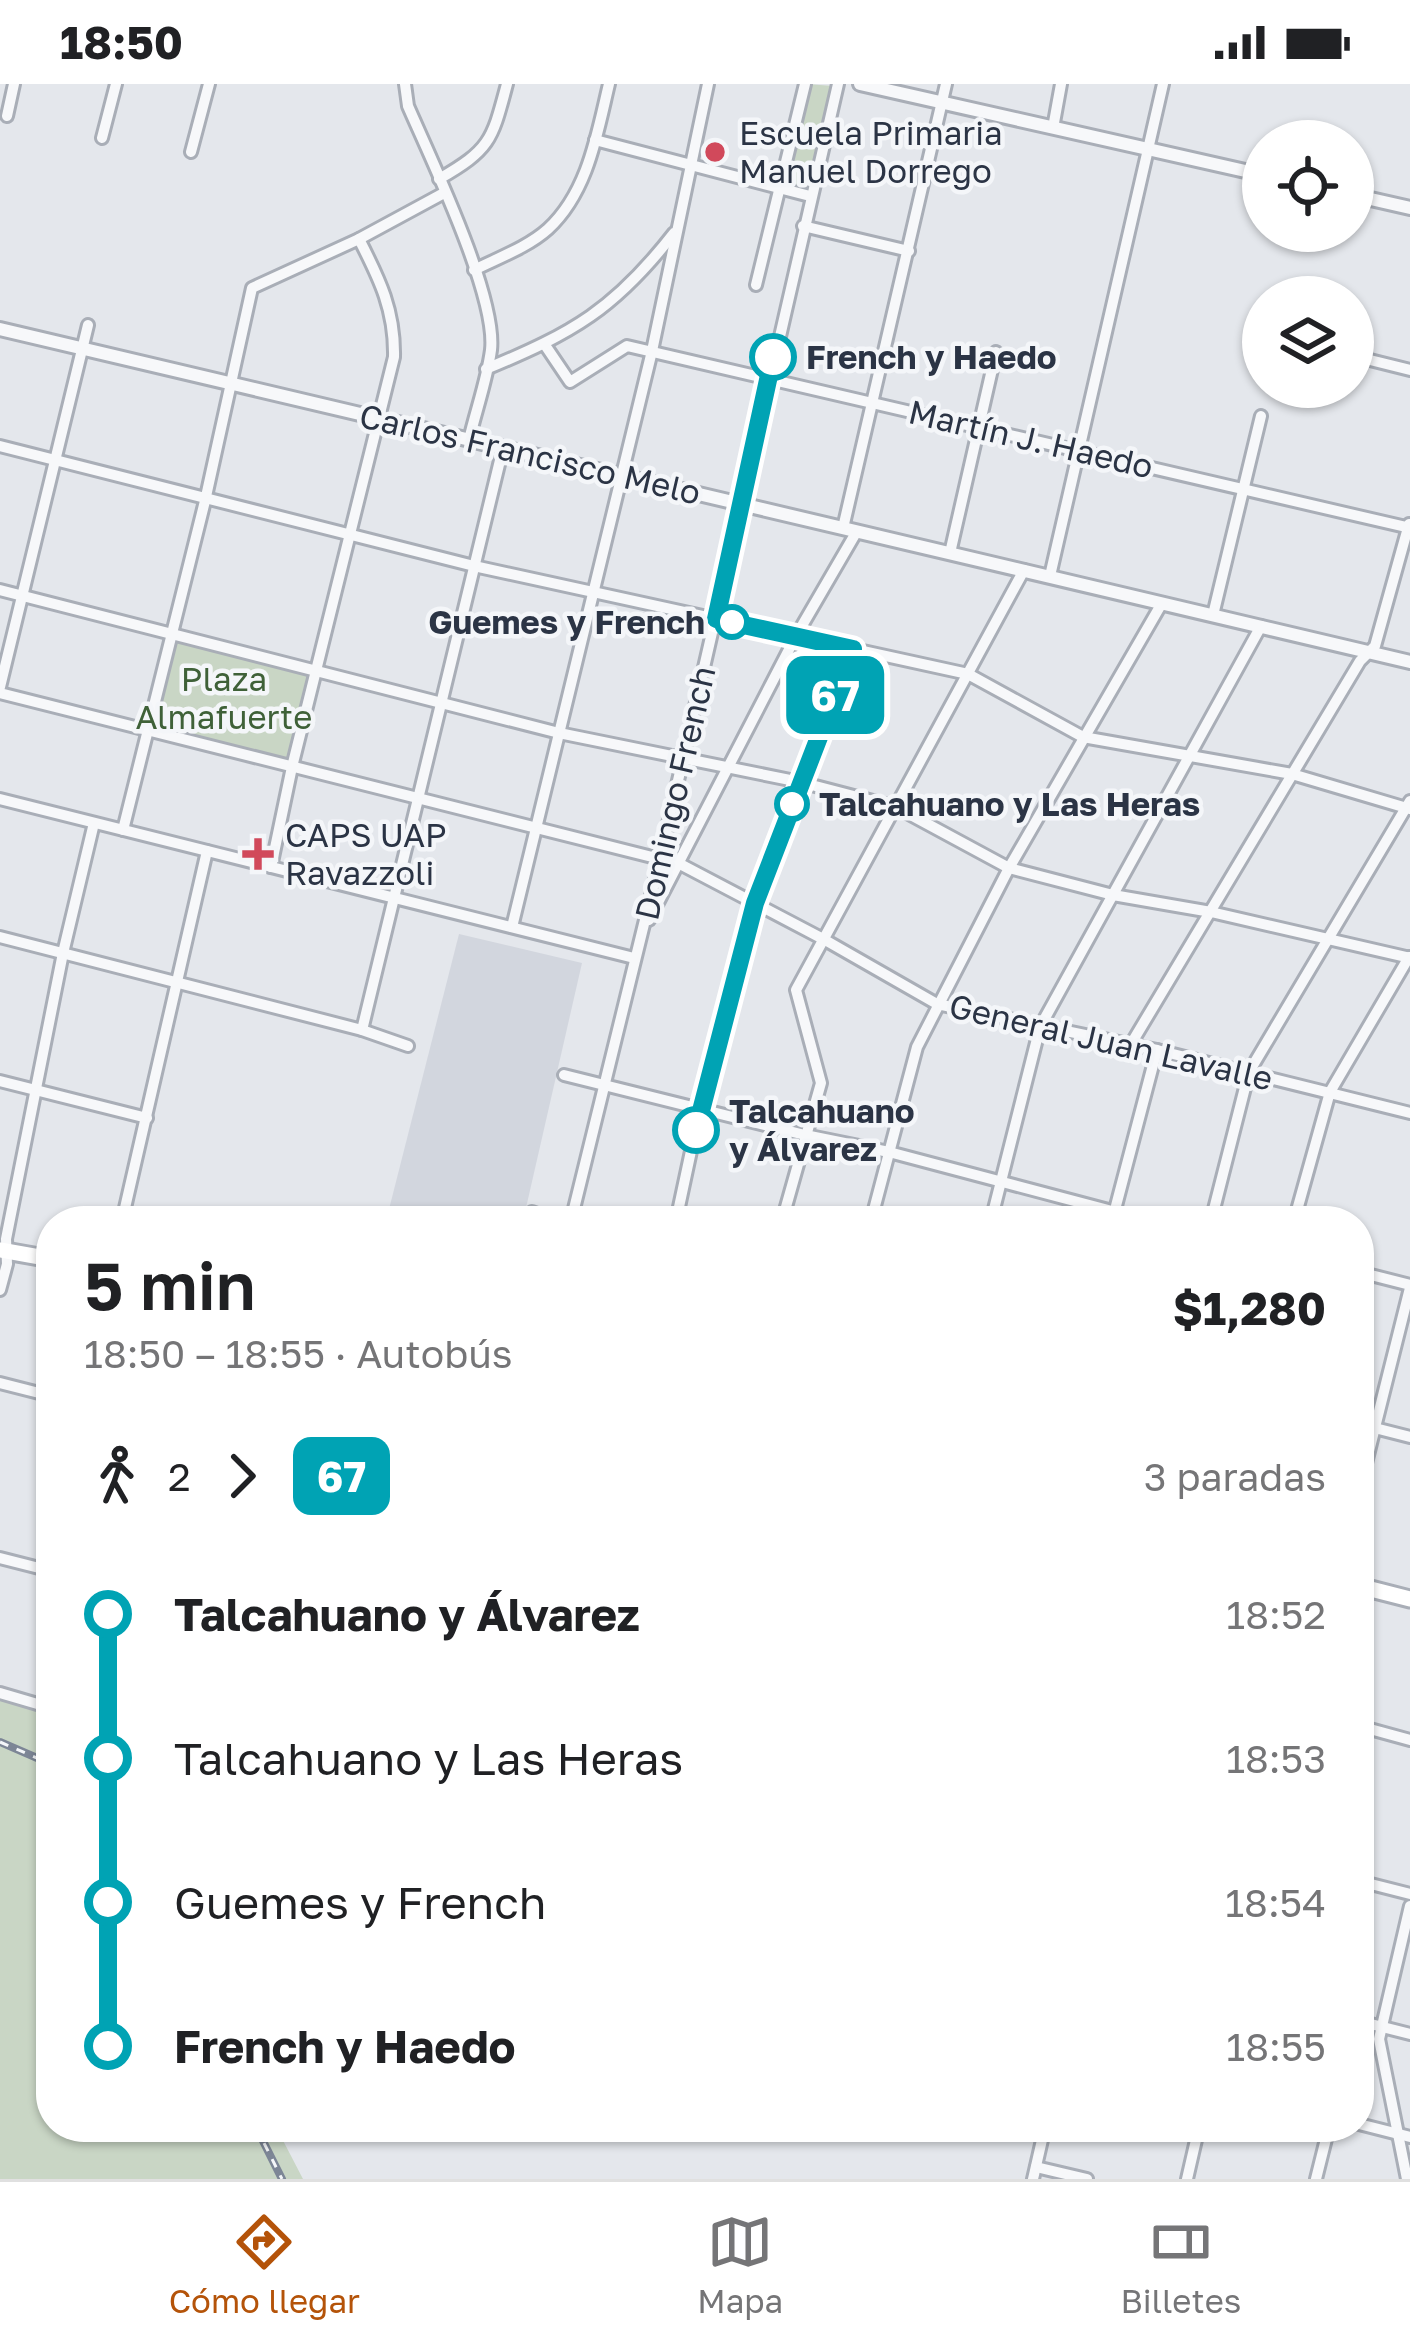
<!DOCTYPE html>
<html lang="es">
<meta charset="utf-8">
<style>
body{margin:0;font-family:"Golos Text",sans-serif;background:#f6f6f6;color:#202124;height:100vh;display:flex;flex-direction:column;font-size:45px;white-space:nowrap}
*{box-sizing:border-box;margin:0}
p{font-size:39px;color:#757577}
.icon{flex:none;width:66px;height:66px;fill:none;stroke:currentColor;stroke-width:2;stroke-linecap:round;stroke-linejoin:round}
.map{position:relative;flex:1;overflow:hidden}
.side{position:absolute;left:36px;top:1122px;width:1338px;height:936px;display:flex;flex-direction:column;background:#fff;border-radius:48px;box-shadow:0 3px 9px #0004}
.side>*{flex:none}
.badge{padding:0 24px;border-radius:18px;font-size:42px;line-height:78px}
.tools{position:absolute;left:1242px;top:36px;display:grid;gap:24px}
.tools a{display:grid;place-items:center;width:132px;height:132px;border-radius:50%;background:#fff;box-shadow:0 3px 9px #0004;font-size:60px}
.map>.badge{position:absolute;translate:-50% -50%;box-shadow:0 0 0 6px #fff}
.legs{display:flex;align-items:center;gap:18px;height:132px;padding:0 48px;font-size:39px}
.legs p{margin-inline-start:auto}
.overview{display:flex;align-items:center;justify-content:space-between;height:204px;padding:0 48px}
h1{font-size:66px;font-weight:600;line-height:90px}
ul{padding:0 48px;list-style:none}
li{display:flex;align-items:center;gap:42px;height:144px;font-size:45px}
li i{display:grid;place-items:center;width:18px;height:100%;margin:0 15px;background:currentColor}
li i::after{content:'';width:30px;height:30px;margin:-15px;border:9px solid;border-radius:50%;background:#fff}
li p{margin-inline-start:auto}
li:first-child i{background:linear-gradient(#0000 50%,currentColor 0)}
li:last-child i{background:linear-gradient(currentColor 50%,#0000 0)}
.status{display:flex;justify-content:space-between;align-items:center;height:84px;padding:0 60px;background:#fff;direction:ltr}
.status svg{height:33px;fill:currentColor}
.tabs{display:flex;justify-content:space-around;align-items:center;height:168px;border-top:3px solid #e0e0e0;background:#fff;font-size:33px;color:#757577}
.tabs a{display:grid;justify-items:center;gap:6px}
.tabs .active{color:#b45309}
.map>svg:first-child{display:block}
.built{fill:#d2d6de}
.green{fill:#c9d6c5}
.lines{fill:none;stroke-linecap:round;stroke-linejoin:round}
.minor-casing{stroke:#a9aeb7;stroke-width:16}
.tertiary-casing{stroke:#a9aeb7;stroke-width:18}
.secondary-casing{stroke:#a9aeb7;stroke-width:21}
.minor{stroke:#f7f8fa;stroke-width:10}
.tertiary{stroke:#f7f8fa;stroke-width:12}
.secondary{stroke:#fff;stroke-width:15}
.rail-casing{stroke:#7d8696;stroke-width:8}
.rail{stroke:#f4f6f9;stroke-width:3;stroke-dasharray:9;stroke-linecap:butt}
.line-1-casing{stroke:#fff;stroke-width:27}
.line-1{stroke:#00a3b4;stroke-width:18}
.poi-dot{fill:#d1495b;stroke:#f4f6f9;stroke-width:4.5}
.stop-1-dot{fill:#fff;stroke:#00a3b4;stroke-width:6}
.labels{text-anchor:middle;stroke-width:9;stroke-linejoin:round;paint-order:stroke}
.poi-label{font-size:33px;fill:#2b3445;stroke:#f4f6f9;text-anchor:start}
.stop-label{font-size:33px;font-weight:bold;fill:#2b3445;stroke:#f4f6f9;text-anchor:start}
.street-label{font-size:33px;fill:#2b3445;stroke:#f4f6f9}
.park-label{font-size:33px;fill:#3f6138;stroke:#f4f6f9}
</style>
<div class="status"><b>18:50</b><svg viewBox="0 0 49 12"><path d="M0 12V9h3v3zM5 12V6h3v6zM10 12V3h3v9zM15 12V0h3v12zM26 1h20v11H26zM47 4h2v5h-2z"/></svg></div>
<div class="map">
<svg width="1410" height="2095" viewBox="0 0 1410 2095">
<rect width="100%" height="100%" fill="#e4e7ec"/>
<path class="built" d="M459,850L582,879L523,1137H386Z"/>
<g class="green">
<path d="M807,0L833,2L806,108L785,103Z"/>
<path d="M174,553L313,589L289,680L150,643Z"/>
<path d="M0,1612L51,1626V2043H276L303,2095H0Z"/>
</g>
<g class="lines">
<g class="minor-casing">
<g id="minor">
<path d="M405,0L408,22C431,75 497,212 491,266C487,296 476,326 469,356"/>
<path d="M7,32L14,0"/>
<path d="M1053,44L1061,0"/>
<path d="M102,54L116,0"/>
<path d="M595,56L810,112"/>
<path d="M191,68L209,0"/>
<path d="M439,95C491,65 492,56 507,0"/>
<path d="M803,142L909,167"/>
<path d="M474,186C498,174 528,163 548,145C588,108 597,50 609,0"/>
<path d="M756,201L805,0"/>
<path d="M545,261L570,298L627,262L1410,444"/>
<path d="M1370,276L1410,286"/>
<path d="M486,285C573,249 615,225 674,149"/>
<path d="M0,362L474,482L968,590L1083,653L1292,690L1410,725"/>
<path d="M843,444L946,0"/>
<path d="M950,469L996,268"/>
<path d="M1050,492L1163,0"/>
<path d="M0,506L559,649L800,698L896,723L1009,784L1113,811L1211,828L1410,874"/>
<path d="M1213,531L1261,332"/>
<path d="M0,603L88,241"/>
<path d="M0,609L680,780L825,856L937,920L1157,966L1410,1029"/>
<path d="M0,715L634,874"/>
<path d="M123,746L205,417L252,204L359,155L444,109"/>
<path d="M271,783L292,683L394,273C395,227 380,196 359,155"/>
<path d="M649,836L796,552L857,447"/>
<path d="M512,843L652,267L708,0"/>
<path d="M0,853L362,946L408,962"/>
<path d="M362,946L503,364"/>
<path d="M1131,960L1360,577L1375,562L1409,440"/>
<path d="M564,991L805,1051L889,1068L1150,1137"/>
<path d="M0,997L147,1034"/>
<path d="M532,1128L557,1137"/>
<path d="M122,1137L207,767"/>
<path d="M571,1137L660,775L838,0"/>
<path d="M676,1137L700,1025L755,819L853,565"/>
<path d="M782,1137L821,999L796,906L1024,486"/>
<path d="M871,1137L917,963L1009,784L1162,519"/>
<path d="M991,1137L1040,943L1261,542"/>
<path d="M1112,1137L1157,966"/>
<path d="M1211,1137L1249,988L1410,717"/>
<path d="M1294,1137L1330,1008L1409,873"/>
<path d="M1359,1188L1410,1201"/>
<path d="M0,1206L7,1180L6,1155L63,869L94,739"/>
<path d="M0,1299L51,1312"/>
<path d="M1359,1340L1410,1353"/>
<path d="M1359,1407L1410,1204"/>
<path d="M0,1474L51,1487"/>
<path d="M0,1609L51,1624"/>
<path d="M1359,1642L1410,1656"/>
<path d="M1359,1797L1410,1810"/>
<path d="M1359,1937L1410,1950"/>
<path d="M1359,2040L1410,2053"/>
<path d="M1036,2083L1087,2095"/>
<path d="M1033,2095L1045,2043"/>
<path d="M1187,2095L1199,2043"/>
<path d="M1316,2095L1329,2043"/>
<path d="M1407,2095L1379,1955L1410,1822"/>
</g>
</g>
<g class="tertiary-casing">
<g id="tertiary">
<path d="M860,0L1263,91"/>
<path d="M1353,111L1410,124"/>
<path d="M0,245L1410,578"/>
</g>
</g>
<g class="secondary-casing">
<g id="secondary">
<path d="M0,1166L51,1175"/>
<path d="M1359,1502L1410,1515"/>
</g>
</g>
<use href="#minor" class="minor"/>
<use href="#tertiary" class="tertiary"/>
<use href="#secondary" class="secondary"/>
<g class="rail-casing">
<g id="rail">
<path d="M0,1658L51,1680"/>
<path d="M256,2043L282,2095"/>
</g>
</g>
<use href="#rail" class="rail"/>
</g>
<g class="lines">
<g class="line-1-casing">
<path id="line-1" d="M696,1046L755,819L853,565L716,535L773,273"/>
</g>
<use href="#line-1" class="line-1"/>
</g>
<g class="poi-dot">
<circle cx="715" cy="68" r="12"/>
<path d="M252 752h12v12h12v12h-12v12h-12v-12h-12v-12h12z"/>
</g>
<g class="stop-1-dot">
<circle cx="773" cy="273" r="21"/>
<circle cx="732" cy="538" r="15"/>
<circle cx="792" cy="720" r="15"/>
<circle cx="696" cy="1046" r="21"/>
</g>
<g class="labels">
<g class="poi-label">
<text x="739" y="61">Escuela Primaria<tspan x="739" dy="38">Manuel Dorrego</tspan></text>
<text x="285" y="763">CAPS UAP<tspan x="285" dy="38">Ravazzoli</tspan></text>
</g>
<g class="stop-label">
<text x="806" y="285">French y Haedo</text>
<text x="705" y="550" text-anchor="end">Guemes y French</text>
<text x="819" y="732">Talcahuano y Las Heras</text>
<text x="729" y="1039">Talcahuano<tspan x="729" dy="38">y Álvarez</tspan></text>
</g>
<g class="street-label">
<text transform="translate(1031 355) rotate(13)" y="12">Martín J. Haedo</text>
<text transform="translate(530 370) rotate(13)" y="12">Carlos Francisco Melo</text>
<text transform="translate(675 709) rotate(-77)" y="12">Domingo French</text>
<text transform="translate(1111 958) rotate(13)" y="12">General Juan Lavalle</text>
</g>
<g class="park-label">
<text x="224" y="607">Plaza<tspan x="224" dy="38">Almafuerte</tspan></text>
</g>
</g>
</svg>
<div class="tools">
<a><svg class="icon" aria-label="locate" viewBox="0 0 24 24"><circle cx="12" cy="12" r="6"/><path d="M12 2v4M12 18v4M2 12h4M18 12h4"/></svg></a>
<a><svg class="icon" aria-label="layers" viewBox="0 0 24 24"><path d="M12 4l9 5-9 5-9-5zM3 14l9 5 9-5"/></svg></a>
</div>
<b class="badge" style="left:835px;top:611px;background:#00a3b4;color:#fff">67</b>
<section class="side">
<div class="overview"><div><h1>5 min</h1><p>18:50 – 18:55 · Autobús</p></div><b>$1,280</b></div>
<div class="legs"><svg class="icon" aria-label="walk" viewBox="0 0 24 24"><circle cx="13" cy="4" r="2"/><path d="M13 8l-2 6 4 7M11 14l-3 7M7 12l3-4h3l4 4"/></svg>2<svg class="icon" aria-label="forward" viewBox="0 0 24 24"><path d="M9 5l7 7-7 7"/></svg><b class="badge" style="background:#00a3b4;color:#fff">67</b><p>3 paradas</p></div>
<ul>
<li><i style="color:#00a3b4"></i><b>Talcahuano y Álvarez</b><p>18:52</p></li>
<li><i style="color:#00a3b4"></i><span>Talcahuano y Las Heras</span><p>18:53</p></li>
<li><i style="color:#00a3b4"></i><span>Guemes y French</span><p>18:54</p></li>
<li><i style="color:#00a3b4"></i><b>French y Haedo</b><p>18:55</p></li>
</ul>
</section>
</div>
<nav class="tabs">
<a class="active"><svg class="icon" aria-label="directions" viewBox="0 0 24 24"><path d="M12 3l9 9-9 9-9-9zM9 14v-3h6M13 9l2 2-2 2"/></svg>Cómo llegar</a>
<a><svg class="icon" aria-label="map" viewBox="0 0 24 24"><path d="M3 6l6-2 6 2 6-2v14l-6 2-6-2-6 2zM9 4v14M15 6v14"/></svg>Mapa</a>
<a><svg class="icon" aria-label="tickets" viewBox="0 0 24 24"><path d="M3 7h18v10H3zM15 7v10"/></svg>Billetes</a>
</nav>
